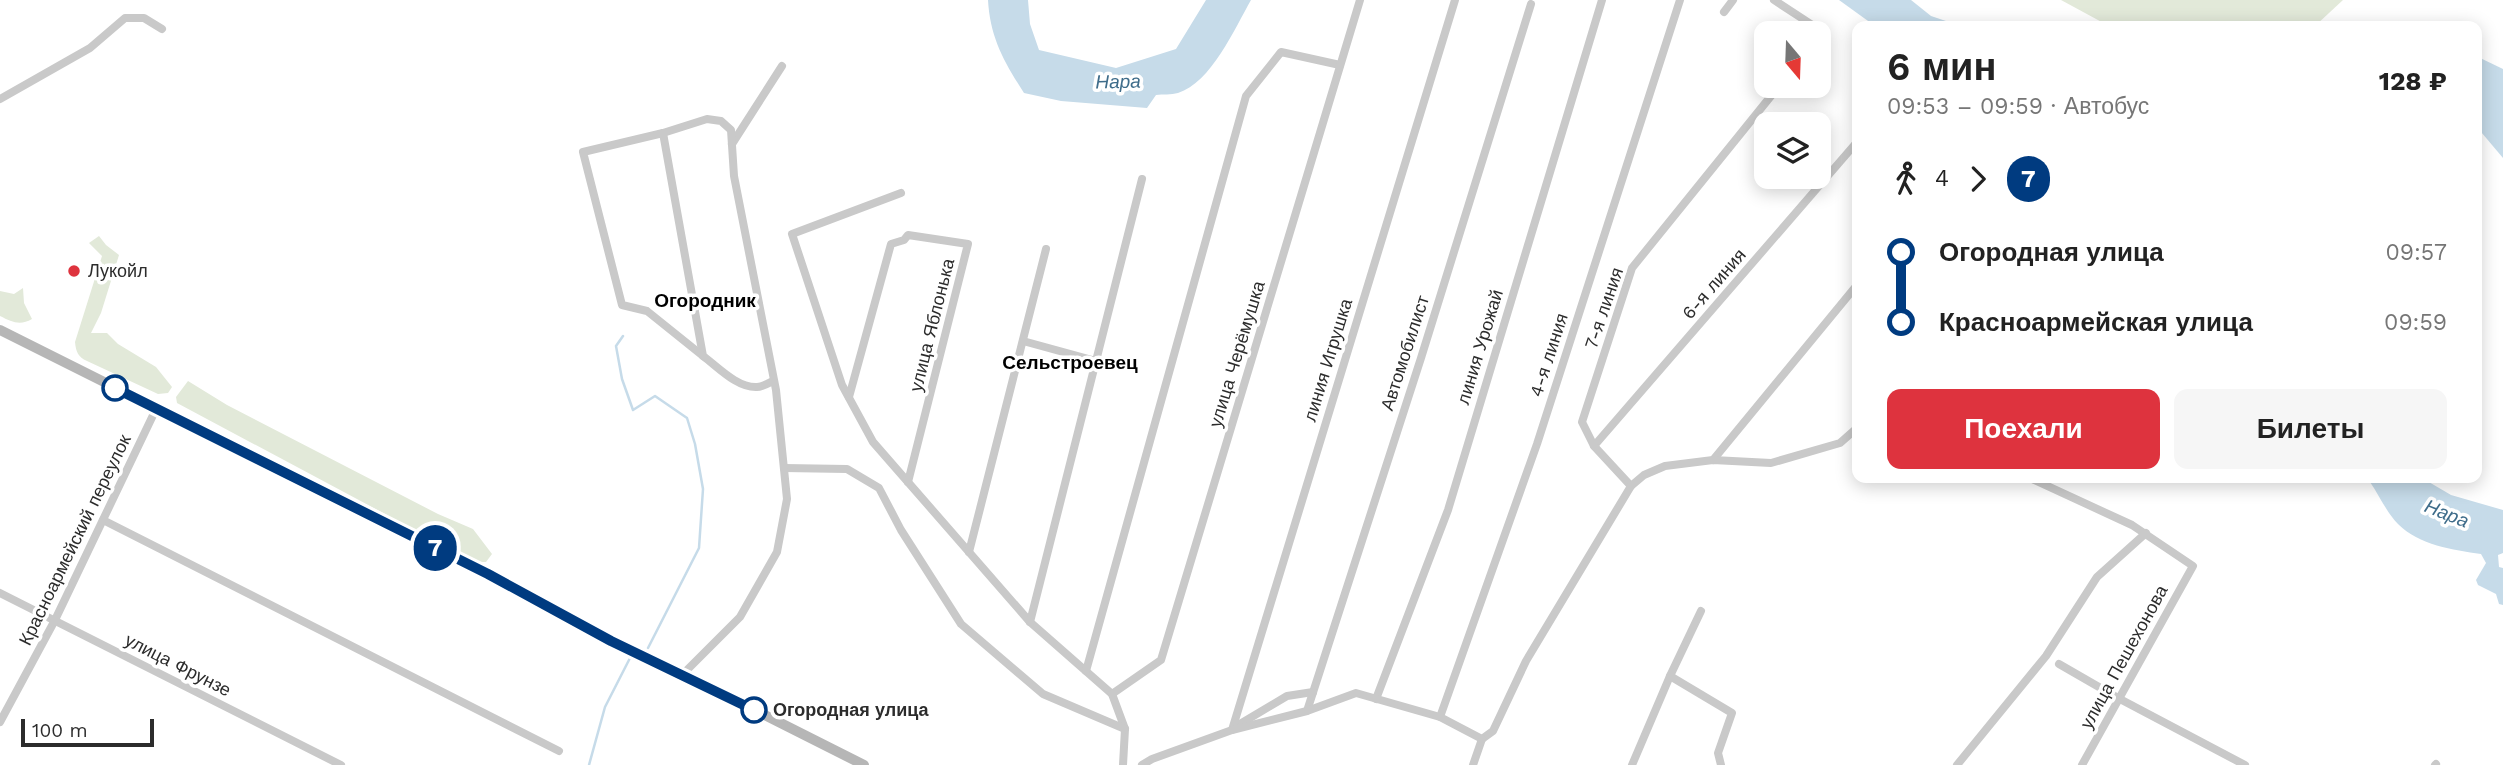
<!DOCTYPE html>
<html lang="ru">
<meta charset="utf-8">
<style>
body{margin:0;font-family:"Work Sans",sans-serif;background:#f6f6f6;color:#222;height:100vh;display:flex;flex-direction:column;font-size:26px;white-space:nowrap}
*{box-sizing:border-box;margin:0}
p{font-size:23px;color:#767676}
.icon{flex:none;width:38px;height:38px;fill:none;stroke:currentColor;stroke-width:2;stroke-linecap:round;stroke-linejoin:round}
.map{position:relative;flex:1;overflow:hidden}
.side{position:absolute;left:1852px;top:21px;width:630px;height:462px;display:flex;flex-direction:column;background:#fff;border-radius:14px;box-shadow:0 4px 18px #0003}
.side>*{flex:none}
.badge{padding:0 14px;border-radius:23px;font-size:24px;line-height:46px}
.needle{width:46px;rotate:161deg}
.controls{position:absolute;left:1754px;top:21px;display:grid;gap:14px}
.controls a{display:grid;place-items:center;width:77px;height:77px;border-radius:14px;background:#fff;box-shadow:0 4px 18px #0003;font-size:35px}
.scale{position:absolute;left:21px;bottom:18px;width:133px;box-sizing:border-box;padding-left:7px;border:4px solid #2c2c2c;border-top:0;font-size:19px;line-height:24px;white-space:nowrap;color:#2c2c2c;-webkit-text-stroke:5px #fff;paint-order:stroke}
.map>.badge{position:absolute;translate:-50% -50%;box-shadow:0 0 0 4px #fff}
.legs{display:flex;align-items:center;gap:10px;height:77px;padding:0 35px;font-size:23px}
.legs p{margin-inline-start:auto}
.summary{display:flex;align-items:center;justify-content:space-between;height:119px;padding:0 35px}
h1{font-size:38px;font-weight:600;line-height:52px}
.button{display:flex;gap:14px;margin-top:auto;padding:14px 35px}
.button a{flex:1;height:80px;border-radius:14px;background:#de333e;color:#fff;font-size:28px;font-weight:600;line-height:80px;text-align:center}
.button a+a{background:#f6f6f6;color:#222}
ul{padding:0 35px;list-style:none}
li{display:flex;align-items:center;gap:24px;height:70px;font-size:26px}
li i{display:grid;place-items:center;width:10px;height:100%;margin:0 9px;background:currentColor}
li i::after{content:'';width:18px;height:18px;margin:-9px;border:5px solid;border-radius:50%;background:#fff}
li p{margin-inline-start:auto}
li:first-child i{background:linear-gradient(#0000 50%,currentColor 0)}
li:last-child i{background:linear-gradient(currentColor 50%,#0000 0)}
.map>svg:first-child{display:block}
.green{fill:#e2e9d9}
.water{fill:#c6dbe9}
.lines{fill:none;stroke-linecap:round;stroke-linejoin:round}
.stream{stroke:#c6dbe9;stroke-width:2.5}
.street{stroke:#c9c9c9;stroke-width:8}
.secondary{stroke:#b6b6b6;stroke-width:10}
.line-1-casing{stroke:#fff;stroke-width:16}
.line-1{stroke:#003b80;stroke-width:10}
.poi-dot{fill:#de333e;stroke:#fff;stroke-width:2.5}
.stop-1-dot{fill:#fff;stroke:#003b80;stroke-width:3.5}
.labels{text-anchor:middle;stroke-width:7;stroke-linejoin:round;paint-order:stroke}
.poi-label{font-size:18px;fill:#2c2c2c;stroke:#fff;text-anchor:start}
.street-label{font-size:18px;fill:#2c2c2c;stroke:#fff}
.stop-label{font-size:18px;font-weight:bold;fill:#2c2c2c;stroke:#fff;text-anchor:start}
.water-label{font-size:19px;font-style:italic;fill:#3e6c8a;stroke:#fff}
.neighbourhood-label{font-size:19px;font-weight:bold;fill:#000;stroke:#fff}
</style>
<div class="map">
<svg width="2503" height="765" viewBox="0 0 2503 765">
<rect width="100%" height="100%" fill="#fff"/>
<g class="green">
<path d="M2061,0H2343L2315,26H2109Z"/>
<path d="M99,236L106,245L119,255L101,313L91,333H107L118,344L156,367L172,387L168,393L158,394L87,361C78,357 76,352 75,342L102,256L89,243Z"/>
<path d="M23,288L24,303L32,319C20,326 12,322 0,316V291L14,294Z"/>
<path d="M188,381L227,405L438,514L473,529L492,554L486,562H475L177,403L176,397Z"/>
</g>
<g class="water">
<path d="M988,0H1028L1030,24L1039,50L1116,68L1176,49L1206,0H1251C1235,28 1211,83 1178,93C1171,95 1163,94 1156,95L1147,108L1061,101L1024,93C1004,62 990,37 988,0Z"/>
<path d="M1839,0H1911L1931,16L1961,26H1875Z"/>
<path d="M2476,56L2503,69V158L2476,126Z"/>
<path d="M2369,478H2422L2451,495L2503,510V553L2498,555L2499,567L2503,568V605L2499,604L2496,594L2478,585L2476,580L2486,563L2481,554C2453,550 2419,545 2398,524C2387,513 2379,495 2370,482Z"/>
</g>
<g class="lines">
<g class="stream">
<path d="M623,336L616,346L622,379L633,410L655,396L687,418L695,444L703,489L699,548L648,648"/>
<path d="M589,765L605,707L630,658"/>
</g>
<g class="street">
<path d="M1774,0L1823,32L1818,37"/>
<path d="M1724,12L1733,0"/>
<path d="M0,99L90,48L125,18H144L162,29"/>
<path d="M663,133L703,356C718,367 737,388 757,387C762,387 769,383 773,381"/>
<path d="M732,144L782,66"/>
<path d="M901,193L792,234L842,385L873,442L1030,622L1112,694L1125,729L1123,765"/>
<path d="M1023,341L1096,361"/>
<path d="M849,397L891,244L904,240L908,235L968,244L908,482"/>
<path d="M1594,446L1857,142"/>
<path d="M1713,460L1857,285"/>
<path d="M784,468L847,469L879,488L901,530L961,624L1043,694L1125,729"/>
<path d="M2030,478L2132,525L2193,566L2082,765"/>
<path d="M1631,486L1594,446L1582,422L1632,268L1779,86"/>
<path d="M103,520L559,751"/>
<path d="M969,552L1046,249"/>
<path d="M0,593L341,765"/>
<path d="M1030,622L1142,179"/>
<path d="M2059,664L2118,698L2245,765"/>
<path d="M1086,671L1246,96L1281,52L1340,65"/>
<path d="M683,674L740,617L777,552L787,499L776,390L734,176L731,130L721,121L707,119L663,133L583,152L622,305L647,311L703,356"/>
<path d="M1670,676L1732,713L1718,753L1721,765"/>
<path d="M1112,694L1161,660L1360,0"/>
<path d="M1376,699L1448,510L1602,0"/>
<path d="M1307,711L1421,358L1531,4"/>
<path d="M1440,717L1537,444L1680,0"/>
<path d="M0,722L55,620L156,409"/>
<path d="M1240,724L1287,696L1313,692"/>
<path d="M1232,730L1455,0"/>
<path d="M1142,765L1152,759L1232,730L1307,711L1356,693L1440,717L1482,739L1493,731L1526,661L1631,486L1644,475L1665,466L1713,460L1771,463L1840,443L1857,428"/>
<path d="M1473,765L1482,739"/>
<path d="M1632,765L1670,676L1701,611"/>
<path d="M1957,765L2046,656L2097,577L2146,533"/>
<path d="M2435,765L2436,764"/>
</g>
<path class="secondary" d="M0,330L488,574L610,641L683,674L864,765"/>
</g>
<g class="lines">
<g class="line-1-casing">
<path id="line-1" d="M115,388L488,574L611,641L754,710"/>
</g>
<use href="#line-1" class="line-1"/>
</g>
<circle class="poi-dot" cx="74" cy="271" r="7"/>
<g class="stop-1-dot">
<circle cx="115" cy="388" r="12"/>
<circle cx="754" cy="710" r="12"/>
</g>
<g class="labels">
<g class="poi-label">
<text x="88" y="277">Лукойл</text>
</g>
<g class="street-label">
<text transform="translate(1714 284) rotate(-49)" y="6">6-я линия</text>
<text transform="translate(1604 308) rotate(-71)" y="6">7-я линия</text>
<text transform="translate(932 325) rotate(-76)" y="6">улица Яблонька</text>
<text transform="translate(1480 347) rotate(-73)" y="6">линия Урожай</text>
<text transform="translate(1405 353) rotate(-72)" y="6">Автомобилист</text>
<text transform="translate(1237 354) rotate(-73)" y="6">улица Черёмушка</text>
<text transform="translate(1549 355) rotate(-72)" y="6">4-я линия</text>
<text transform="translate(1328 360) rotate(-73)" y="6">линия Игрушка</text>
<text transform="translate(75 540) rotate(-64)" y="6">Красноармейский переулок</text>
<text transform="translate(2124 657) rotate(-61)" y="6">улица Пешехонова</text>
<text transform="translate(178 665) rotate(27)" y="6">улица Фрунзе</text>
</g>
<g class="stop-label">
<text x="773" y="716">Огородная улица</text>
</g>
<g class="water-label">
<text transform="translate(1118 81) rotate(-1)" y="7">Нара</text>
<text transform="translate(2447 513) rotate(22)" y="7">Нара</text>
</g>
<g class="neighbourhood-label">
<text x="705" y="307">Огородник</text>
<text x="1070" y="369">Сельстроевец</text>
</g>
</g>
</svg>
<div class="controls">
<a><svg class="needle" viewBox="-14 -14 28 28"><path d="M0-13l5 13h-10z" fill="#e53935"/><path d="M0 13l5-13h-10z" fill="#767676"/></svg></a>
<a><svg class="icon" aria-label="layers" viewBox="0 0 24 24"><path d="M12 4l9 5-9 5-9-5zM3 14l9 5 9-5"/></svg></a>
</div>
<div class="scale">100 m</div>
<b class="badge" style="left:435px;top:548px;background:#003b80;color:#fff">7</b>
<section class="side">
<div class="summary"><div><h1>6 мин</h1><p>09:53 – 09:59 · Автобус</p></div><b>128 ₽</b></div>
<div class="legs"><svg class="icon" aria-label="walk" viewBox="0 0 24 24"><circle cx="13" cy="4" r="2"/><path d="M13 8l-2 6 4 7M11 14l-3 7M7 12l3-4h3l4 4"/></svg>4<svg class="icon" aria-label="forward" viewBox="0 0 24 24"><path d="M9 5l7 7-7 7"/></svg><b class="badge" style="background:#003b80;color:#fff">7</b></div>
<ul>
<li><i style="color:#003b80"></i><b>Огородная улица</b><p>09:57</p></li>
<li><i style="color:#003b80"></i><b>Красноармейская улица</b><p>09:59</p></li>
</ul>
<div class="button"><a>Поехали</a><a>Билеты</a></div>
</section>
</div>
